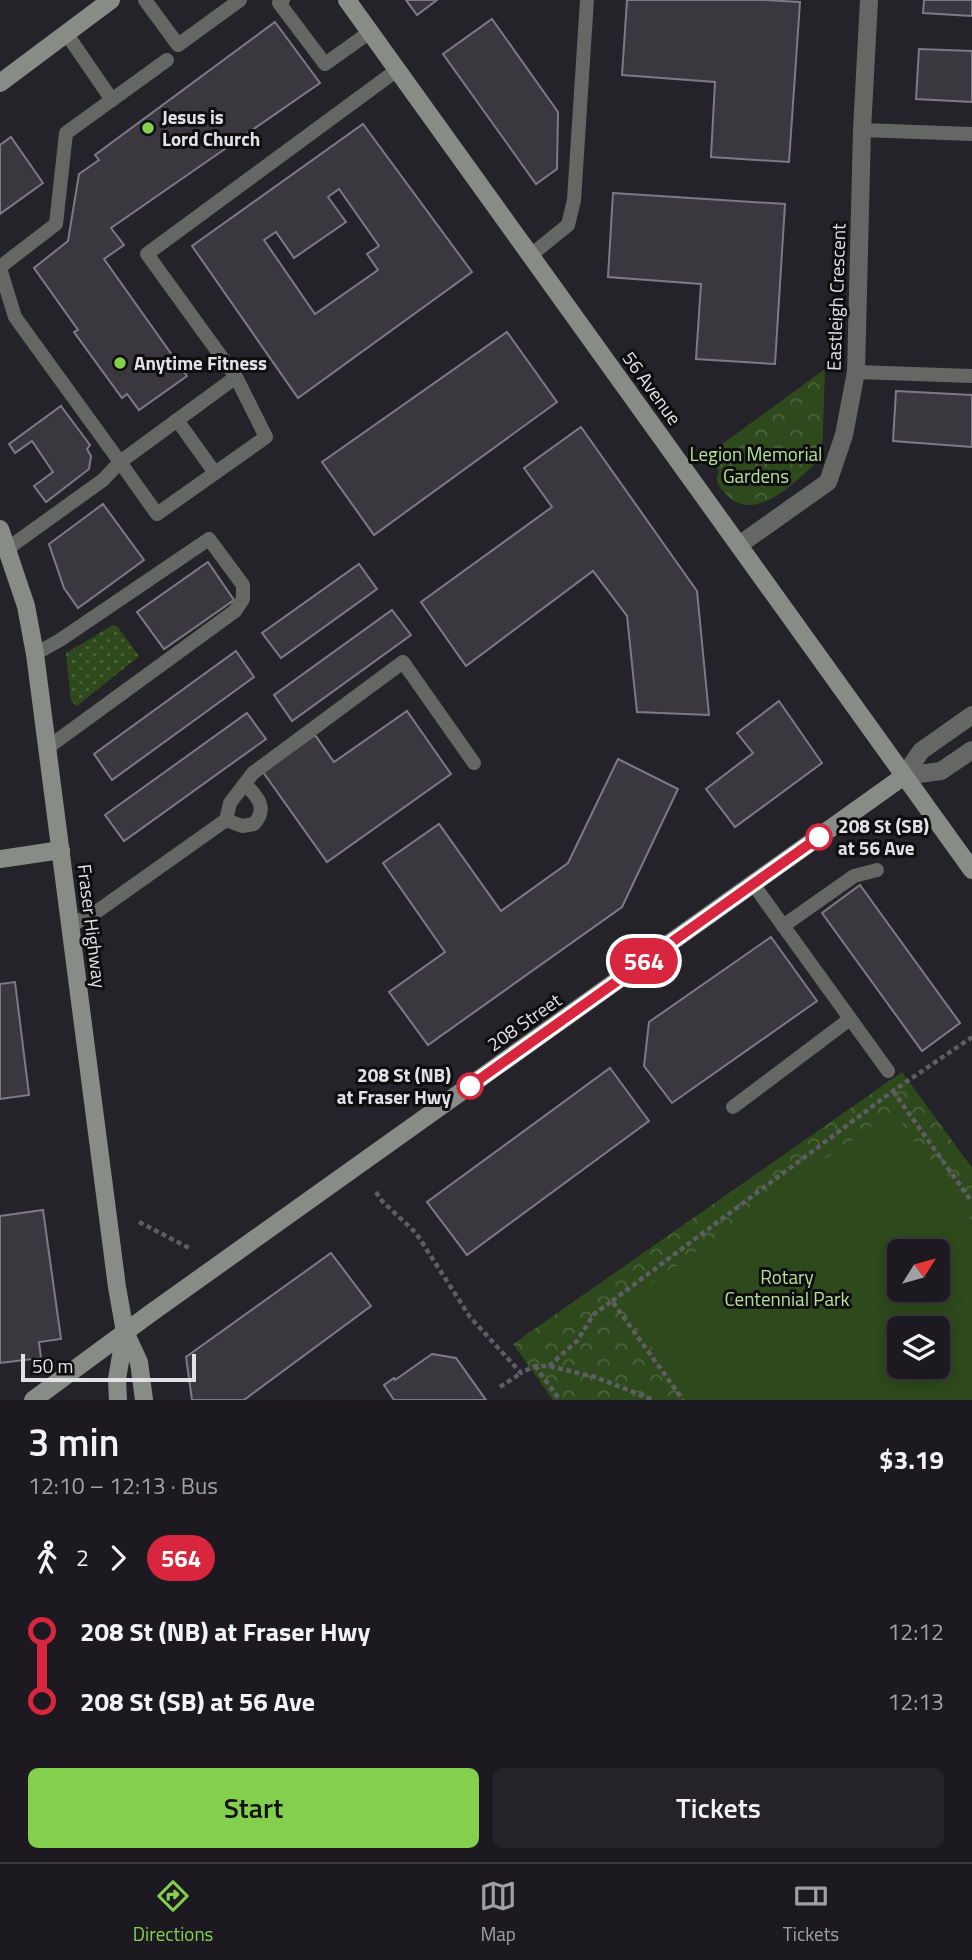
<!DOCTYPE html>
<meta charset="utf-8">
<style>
body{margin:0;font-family:"Titillium Web",sans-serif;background:#252329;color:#f1f3f6;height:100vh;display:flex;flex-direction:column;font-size:26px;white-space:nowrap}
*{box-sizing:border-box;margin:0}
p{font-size:23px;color:#a0a1a5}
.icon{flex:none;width:38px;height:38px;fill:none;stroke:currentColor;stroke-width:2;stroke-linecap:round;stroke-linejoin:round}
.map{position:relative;height:1400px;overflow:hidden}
.sheet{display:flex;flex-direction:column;background:#1c1a20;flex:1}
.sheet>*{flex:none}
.badge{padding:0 14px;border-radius:23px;font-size:24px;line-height:46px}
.needle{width:46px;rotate:53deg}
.buttons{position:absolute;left:887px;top:1239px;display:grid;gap:14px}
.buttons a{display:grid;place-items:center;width:63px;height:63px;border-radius:10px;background:#1c1a20;box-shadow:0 4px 18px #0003,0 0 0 2px #3a383e;font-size:35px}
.scale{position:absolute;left:21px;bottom:18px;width:175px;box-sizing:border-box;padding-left:7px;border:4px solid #e2e1e6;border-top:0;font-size:19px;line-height:24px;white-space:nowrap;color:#e2e1e6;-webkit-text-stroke:5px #0e0d10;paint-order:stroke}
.map>.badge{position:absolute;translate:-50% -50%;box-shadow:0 0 0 4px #fff}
.legs{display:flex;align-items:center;gap:10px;height:77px;padding:0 28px;font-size:23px}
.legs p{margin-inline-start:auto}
.head{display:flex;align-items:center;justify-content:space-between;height:119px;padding:0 28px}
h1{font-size:38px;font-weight:600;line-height:52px}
.cta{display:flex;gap:14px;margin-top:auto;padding:14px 28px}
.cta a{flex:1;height:80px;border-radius:10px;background:#84d04e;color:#111;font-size:28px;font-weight:600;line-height:80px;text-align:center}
.cta a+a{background:#252329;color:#f1f3f6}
ul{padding:0 28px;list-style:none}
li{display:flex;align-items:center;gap:24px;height:70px;font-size:26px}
li i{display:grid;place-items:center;width:10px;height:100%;margin:0 9px;background:currentColor}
li i::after{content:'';width:18px;height:18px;margin:-9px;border:5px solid;border-radius:50%;background:#1c1a20}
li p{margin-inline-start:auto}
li:first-child i{background:linear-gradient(#0000 50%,currentColor 0)}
li:last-child i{background:linear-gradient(currentColor 50%,#0000 0)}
.tabs{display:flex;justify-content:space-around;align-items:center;height:98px;border-top:2px solid #3a383e;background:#1c1a20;font-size:19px;color:#a0a1a5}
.tabs a{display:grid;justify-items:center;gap:4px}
.tabs .selected{color:#84d04e}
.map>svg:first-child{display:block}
.grass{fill:url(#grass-dots)}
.park{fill:url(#park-crowns);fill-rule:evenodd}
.pitch{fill:#2e4a1c;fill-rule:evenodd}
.building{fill:#3a373f;stroke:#7d7a83;stroke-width:2;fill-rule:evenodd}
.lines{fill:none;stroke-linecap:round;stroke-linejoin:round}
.path{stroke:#5f5d64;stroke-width:4.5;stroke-dasharray:5 3.5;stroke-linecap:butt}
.lane{stroke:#646763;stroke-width:14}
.street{stroke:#646763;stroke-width:18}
.secondary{stroke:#888c87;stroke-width:18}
.line-1-casing{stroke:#fff;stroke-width:16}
.line-1{stroke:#d7263d;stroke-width:10}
.poi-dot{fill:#84d04e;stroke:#0e0d10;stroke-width:2.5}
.stop-1-dot{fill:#fff;stroke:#d7263d;stroke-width:3.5}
.labels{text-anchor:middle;stroke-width:6;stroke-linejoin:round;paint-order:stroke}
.poi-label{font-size:19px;font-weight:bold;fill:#e2e1e6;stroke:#0e0d10;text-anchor:start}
.street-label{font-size:19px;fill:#e2e1e6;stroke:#0e0d10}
.park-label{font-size:19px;fill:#b3e298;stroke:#0e0d10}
.stop-label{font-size:19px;font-weight:bold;fill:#e2e1e6;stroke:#0e0d10;text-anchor:start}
</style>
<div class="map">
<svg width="972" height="1400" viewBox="0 0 972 1400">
<defs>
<pattern id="grass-dots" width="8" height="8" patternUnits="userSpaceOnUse" patternTransform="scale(1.75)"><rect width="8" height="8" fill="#2e4a1c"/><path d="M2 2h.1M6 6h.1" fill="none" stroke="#4c643d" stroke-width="1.8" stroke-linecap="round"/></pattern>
<pattern id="park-crowns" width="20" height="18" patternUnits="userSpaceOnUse" patternTransform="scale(1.75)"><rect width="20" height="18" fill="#2e4a1c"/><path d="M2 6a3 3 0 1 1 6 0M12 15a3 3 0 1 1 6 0" fill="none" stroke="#4c643d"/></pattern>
</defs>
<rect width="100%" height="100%" fill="#25232a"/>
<path class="grass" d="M113,625L117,626L138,655V657L77,706L71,701L66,653Z"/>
<g class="park">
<path d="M825,369L822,457C800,477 755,528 725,493C722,490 717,484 717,479C717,471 721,476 717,468C715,464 710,459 707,455Z"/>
<path d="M902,1072L972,1168V1400H553L513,1344ZM900,1251H938V1290H900ZM900,1328H938V1367H900Z"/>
</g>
<path class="pitch" d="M893,1111L972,1223V1400H690L621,1305ZM900,1251H938V1290H900ZM900,1328H938V1367H900Z"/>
<g class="building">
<path d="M406,0H437L417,15Z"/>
<path d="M627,0H765L800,2L789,162L711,157L715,82L622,75Z"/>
<path d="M924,0H972V16L923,13Z"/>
<path d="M492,19L558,112L557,169L536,184L443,54Z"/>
<path d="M275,22L320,83L111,228L124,245L104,259L187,376L139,410L127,394L122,398L74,332L78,330L34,268L68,241L79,174L99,160L95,155Z"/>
<path d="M919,49L972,51V102L916,99Z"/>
<path d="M363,124L472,272L298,398L192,246ZM339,189L379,246L367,254L378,270L315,314L264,240L276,232L294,258L346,222L328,197Z"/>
<path d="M11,137L43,183L0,214V145Z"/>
<path d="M613,193L785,204L775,364L696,359L701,284L608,277Z"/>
<path d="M507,332L557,402L374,535L322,462Z"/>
<path d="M896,391L972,395V447L893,441Z"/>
<path d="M61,406L90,445L87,449L91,456L89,469L46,502L34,486L53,472L32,441L15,453L9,444Z"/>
<path d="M581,427L697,591L709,715L637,712L627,616L593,571L466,666L421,602L552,507L524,468Z"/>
<path d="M103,504L144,560L78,608L64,588L49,544Z"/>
<path d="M208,562L234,600L164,649L137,612Z"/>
<path d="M359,564L377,589L281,658L262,633Z"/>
<path d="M392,610L411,635L292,721L274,695Z"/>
<path d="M236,651L254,677L112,780L94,754Z"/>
<path d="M779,701L822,763L735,827L706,789L753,753L737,733Z"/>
<path d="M407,711L451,774L327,862L263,772L315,735L334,762Z"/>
<path d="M247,713L266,739L124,841L105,815Z"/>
<path d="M618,759L678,789L622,907L428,1045L389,992L445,952L383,863L439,824L501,911L568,863Z"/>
<path d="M860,885L960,1023L922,1051L822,913Z"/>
<path d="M771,937L817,1001L672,1103L644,1066L649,1022Z"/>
<path d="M15,982L29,1095L0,1099V984Z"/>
<path d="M610,1068L649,1121L467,1255L427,1202Z"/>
<path d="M43,1210L61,1339L39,1342L41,1358L0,1363V1216Z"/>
<path d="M331,1253L371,1306L244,1400H192L186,1357Z"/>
<path d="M432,1354L456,1358L486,1400H394L384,1385L394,1378L395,1380Z"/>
</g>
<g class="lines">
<g class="path">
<path d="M893,1091L972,1202"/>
<path d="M376,1192L382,1201L416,1233L470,1317L521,1373L535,1366H549L595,1377L654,1400"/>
<path d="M139,1222L191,1249"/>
<path d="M612,1301L893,1091L972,1037"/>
<path d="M535,1366L560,1400"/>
<path d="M549,1366L577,1341L594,1314L612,1301L683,1400"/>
<path d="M500,1387L521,1373"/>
</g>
<g class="lane">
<path d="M145,0L178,45L240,0"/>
<path d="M283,0L279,3L325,64L370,32"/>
<path d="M66,33L112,100"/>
<path d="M862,130L972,134"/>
<path d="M531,255L568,225L574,200L587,0"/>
<path d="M0,267L56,224L66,133L167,60"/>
<path d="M0,268L15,317L120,462L103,480L7,549"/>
<path d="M856,372L972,376"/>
<path d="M236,377L266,437L157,514L120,462L236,377L147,254L397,70"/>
<path d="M177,420L215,473"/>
<path d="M35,654L60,640L209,539L243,585V599L235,611L47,748"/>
<path d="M226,820L242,826L254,824C268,808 258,797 245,784"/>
<path d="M753,884L888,1071"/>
<path d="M70,926L99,910L226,820L230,803L253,773L403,662L474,763"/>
<path d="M783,926L854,876L877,870"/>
<path d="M733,1107L850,1019"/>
</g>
<g class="street">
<path d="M739,545L828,482L844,435L856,372L862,130L869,0"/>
<path d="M904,776L921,751L972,715"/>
<path d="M904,776L941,771L972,750"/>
</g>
<g class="secondary">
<path d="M347,0L972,870"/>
<path d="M0,83L111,0"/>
<path d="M0,529L26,606L35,654L117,1287L125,1332L139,1362L144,1400"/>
<path d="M0,859L61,850"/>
<path d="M33,1400L151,1313L904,776"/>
<path d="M118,1400L117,1379L125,1332"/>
</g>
</g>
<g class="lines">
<g class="line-1-casing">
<path id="line-1" d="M470,1086L819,837"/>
</g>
<use href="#line-1" class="line-1"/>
</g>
<g class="poi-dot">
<circle cx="148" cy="128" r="7"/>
<circle cx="120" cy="363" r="7"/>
</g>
<g class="stop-1-dot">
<circle cx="819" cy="837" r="12"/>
<circle cx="470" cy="1086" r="12"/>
</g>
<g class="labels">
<g class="poi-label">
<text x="162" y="124">Jesus is<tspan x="162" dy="22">Lord Church</tspan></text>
<text x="134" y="370">Anytime Fitness</text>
</g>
<g class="street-label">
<text transform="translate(836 297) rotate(-88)" y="7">Eastleigh Crescent</text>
<text transform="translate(652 388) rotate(54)" y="7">56 Avenue</text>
<text transform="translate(92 926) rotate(83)" y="7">Fraser Highway</text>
<text transform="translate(524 1022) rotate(-35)" y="7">208 Street</text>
</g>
<g class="park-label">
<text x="756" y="461">Legion Memorial<tspan x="756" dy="22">Gardens</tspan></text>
<text x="787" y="1284">Rotary<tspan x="787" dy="22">Centennial Park</tspan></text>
</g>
<g class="stop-label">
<text x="838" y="833">208 St (SB)<tspan x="838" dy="22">at 56 Ave</tspan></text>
<text x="451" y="1082" text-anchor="end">208 St (NB)<tspan x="451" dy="22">at Fraser Hwy</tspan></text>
</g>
</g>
</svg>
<div class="buttons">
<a><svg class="needle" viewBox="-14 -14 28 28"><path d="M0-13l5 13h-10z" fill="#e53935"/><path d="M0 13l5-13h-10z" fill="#a0a1a5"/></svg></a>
<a><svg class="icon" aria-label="layers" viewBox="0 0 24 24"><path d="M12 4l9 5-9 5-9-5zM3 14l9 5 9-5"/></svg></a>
</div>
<div class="scale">50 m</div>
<b class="badge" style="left:644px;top:961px;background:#d7263d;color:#fff">564</b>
</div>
<section class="sheet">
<div class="head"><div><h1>3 min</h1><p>12:10 – 12:13 · Bus</p></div><b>$3.19</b></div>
<div class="legs"><svg class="icon" aria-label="walk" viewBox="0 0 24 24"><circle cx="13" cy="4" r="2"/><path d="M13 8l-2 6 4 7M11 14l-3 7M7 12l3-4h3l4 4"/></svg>2<svg class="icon" aria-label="forward" viewBox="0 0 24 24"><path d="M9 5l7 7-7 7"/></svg><b class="badge" style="background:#d7263d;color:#fff">564</b></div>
<ul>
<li><i style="color:#d7263d"></i><b>208 St (NB) at Fraser Hwy</b><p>12:12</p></li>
<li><i style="color:#d7263d"></i><b>208 St (SB) at 56 Ave</b><p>12:13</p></li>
</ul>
<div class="cta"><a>Start</a><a>Tickets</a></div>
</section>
<nav class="tabs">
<a class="selected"><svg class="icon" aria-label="directions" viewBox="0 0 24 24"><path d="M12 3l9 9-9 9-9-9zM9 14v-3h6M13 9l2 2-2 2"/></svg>Directions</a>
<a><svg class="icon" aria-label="map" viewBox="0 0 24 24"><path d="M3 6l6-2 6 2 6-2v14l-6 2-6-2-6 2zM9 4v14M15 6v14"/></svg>Map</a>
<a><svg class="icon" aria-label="tickets" viewBox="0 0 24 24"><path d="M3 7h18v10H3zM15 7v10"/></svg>Tickets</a>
</nav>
